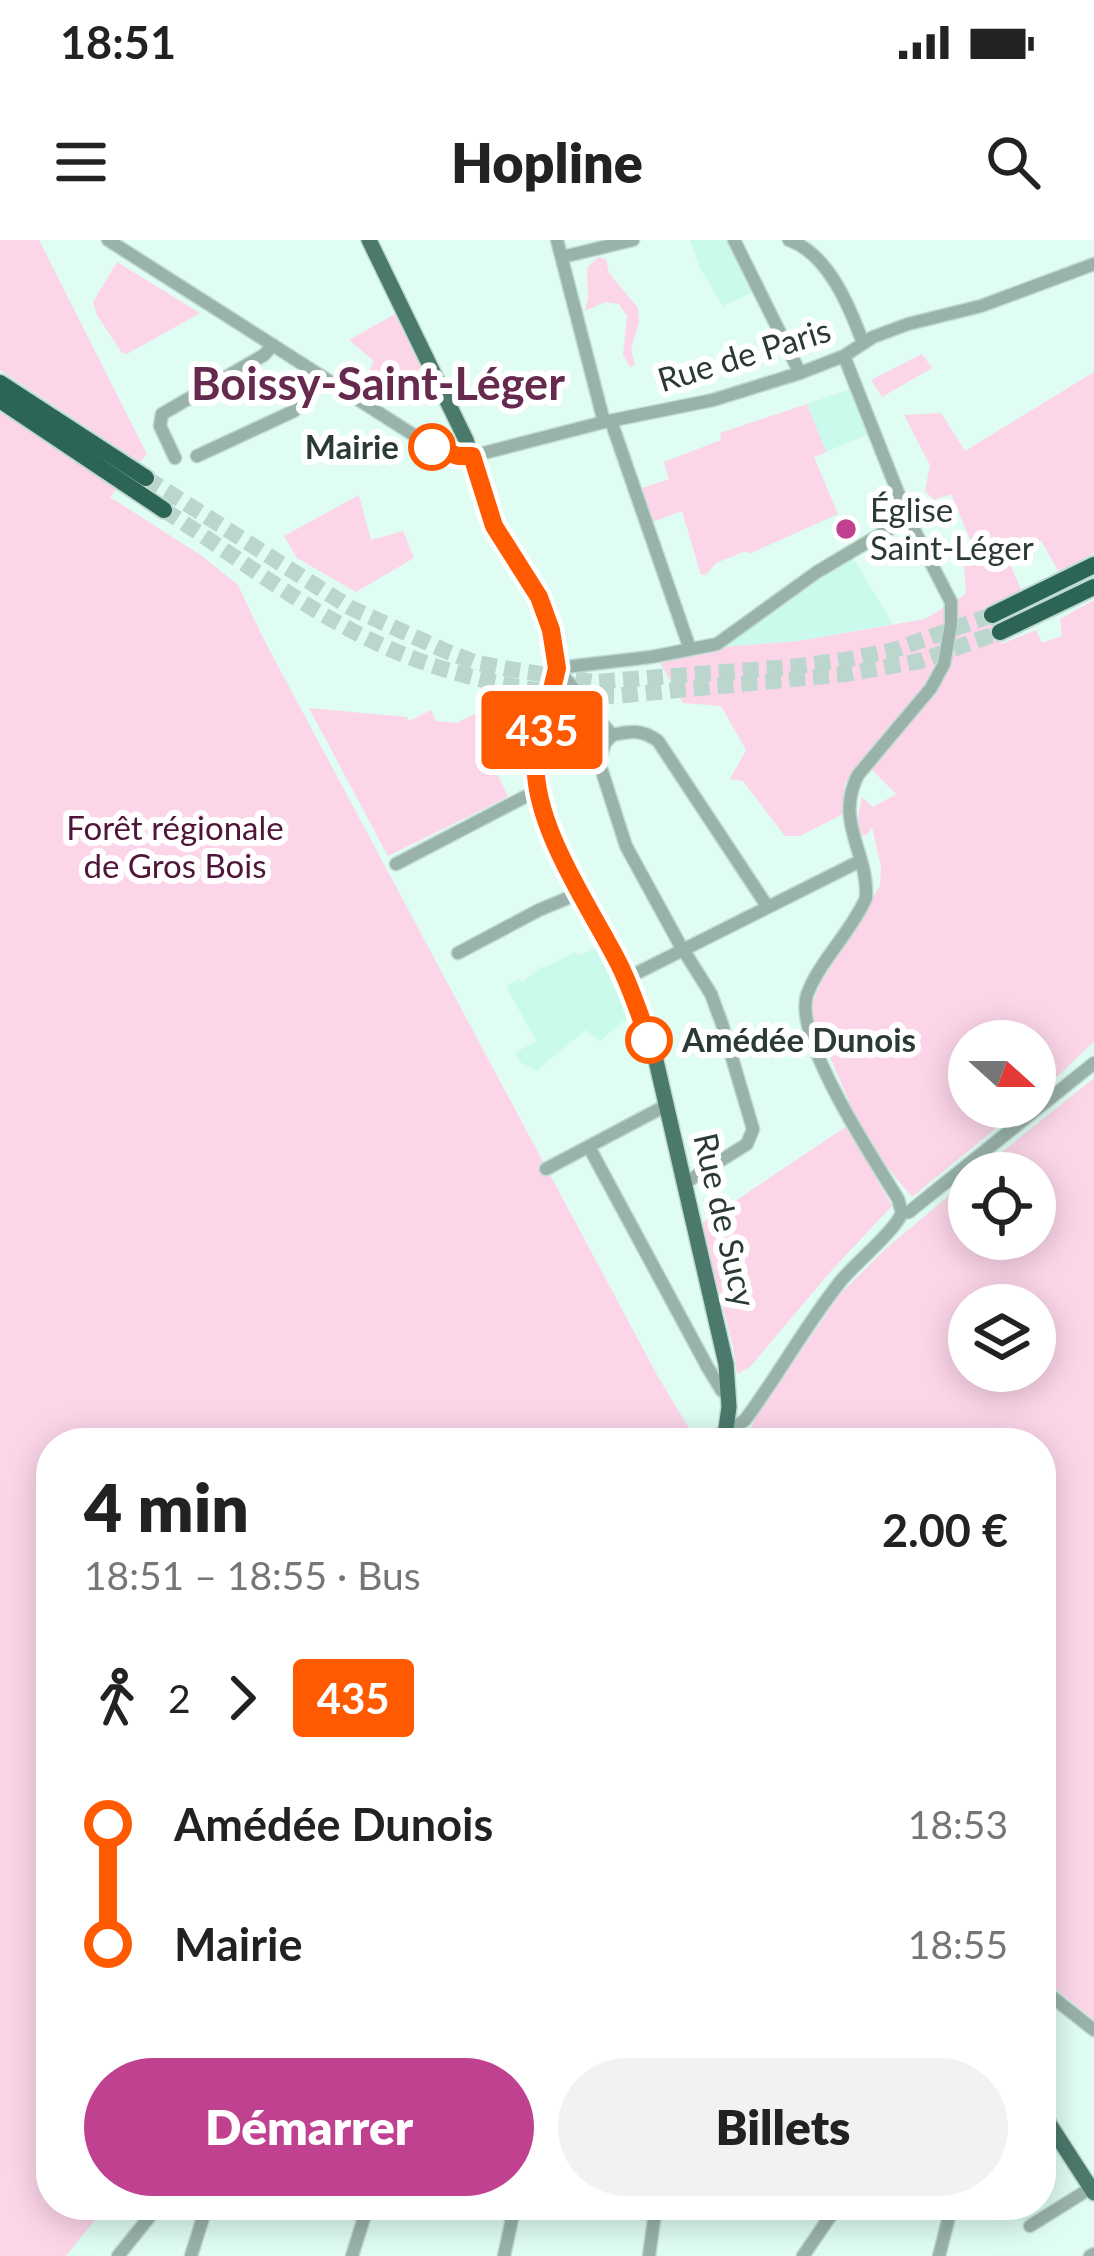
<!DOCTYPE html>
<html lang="fr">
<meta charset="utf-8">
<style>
body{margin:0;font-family:Lato,sans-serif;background:#f2f2f2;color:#222;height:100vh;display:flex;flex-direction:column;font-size:45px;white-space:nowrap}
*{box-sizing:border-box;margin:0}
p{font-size:39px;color:#767676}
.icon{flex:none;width:66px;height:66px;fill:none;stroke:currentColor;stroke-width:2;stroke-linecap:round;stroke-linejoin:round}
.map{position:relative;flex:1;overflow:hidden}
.side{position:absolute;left:36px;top:1188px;width:1020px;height:792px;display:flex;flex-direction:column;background:#fff;border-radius:48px;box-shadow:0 6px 30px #0003}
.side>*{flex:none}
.badge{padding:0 24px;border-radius:9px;font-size:42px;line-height:78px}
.needle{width:78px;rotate:111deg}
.buttons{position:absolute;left:948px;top:780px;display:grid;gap:24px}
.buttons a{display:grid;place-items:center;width:108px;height:108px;border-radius:50%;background:#fff;box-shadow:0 6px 30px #0003;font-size:60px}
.map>.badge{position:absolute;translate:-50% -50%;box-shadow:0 0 0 6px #fff}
.legs{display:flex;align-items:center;gap:18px;height:132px;padding:0 48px;font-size:39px}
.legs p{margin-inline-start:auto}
.head{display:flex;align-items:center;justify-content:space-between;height:204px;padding:0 48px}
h1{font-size:66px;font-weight:800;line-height:90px}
.action{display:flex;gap:24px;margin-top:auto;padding:24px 48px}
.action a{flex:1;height:138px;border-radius:72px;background:#bf4190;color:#fff;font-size:48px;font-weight:800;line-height:138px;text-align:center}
.action a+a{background:#f2f2f2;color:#222}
ul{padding:0 48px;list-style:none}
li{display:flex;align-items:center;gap:42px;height:120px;font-size:45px}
li i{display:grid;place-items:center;width:18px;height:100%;margin:0 15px;background:currentColor}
li i::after{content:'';width:30px;height:30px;margin:-15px;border:9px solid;border-radius:50%;background:#fff}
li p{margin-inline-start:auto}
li:first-child i{background:linear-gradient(#0000 50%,currentColor 0)}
li:last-child i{background:linear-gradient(currentColor 50%,#0000 0)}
.status{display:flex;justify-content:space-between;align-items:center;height:84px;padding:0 60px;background:#fff;direction:ltr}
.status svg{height:33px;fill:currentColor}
header{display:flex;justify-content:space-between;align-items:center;height:156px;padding:0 48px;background:#fff;font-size:54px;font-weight:800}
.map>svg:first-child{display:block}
.built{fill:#cafaeb}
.green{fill:#fcd5e9;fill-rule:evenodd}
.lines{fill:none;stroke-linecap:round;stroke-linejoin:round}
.highway-tunnel{stroke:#bbd6cd;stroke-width:16;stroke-dasharray:16 8;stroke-linecap:butt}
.minor-casing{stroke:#bfdad1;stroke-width:15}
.major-casing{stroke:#bfdad1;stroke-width:18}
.highway-casing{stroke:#bfdad1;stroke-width:20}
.minor{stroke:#99b2aa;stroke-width:12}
.major{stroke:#4b796c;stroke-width:15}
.highway{stroke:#2c6556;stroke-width:16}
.line-1-casing{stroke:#fff;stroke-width:27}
.line-1{stroke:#ff5a00;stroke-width:18}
.stop-1-dot{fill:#fff;stroke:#ff5a00;stroke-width:6}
.poi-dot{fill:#bf4190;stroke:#fff;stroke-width:4.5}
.labels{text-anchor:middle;stroke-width:12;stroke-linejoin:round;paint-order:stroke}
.street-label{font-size:33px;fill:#2b3a35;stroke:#fff}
.stop-label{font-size:33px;font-weight:bold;fill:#2b3a35;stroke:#fff;text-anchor:end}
.poi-label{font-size:33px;fill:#2b3a35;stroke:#fff;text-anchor:start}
.park-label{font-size:33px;fill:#4f1639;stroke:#fff}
.district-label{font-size:45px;font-weight:bold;fill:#672a4f;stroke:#fff}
</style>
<div class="status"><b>18:51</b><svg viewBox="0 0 49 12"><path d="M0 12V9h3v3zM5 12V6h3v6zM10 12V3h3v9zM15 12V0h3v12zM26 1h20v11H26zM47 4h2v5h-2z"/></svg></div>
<header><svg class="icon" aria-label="menu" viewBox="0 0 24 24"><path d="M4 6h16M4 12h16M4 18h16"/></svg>Hopline<svg class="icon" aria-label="search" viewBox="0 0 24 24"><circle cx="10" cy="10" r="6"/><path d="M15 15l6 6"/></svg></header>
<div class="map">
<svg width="1094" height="2016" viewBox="0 0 1094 2016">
<rect width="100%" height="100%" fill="#dffdf3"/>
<g class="built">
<path d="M690,0H728L753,52L723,66L701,30Z"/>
<path d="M850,149L869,194L826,212L807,164Z"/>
<path d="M851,315L893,384L799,401L722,407L837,323L841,327Z"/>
<path d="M596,708L628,777L600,801L586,790L536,831L520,822L515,813L536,801L506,746L519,739L523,742L542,726L544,728L575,712L578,716Z"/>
</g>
<g class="green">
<path d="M0,0H39L147,214L140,222L0,130Z"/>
<path d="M598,17L606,19L609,33L638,68L639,83L631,109L635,125L630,127L623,115L627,76L619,64L605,62L585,71L588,57L587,28Z"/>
<path d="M117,22L200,73L127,114L122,113L97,75L93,62Z"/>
<path d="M395,74L421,128L380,158L360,147L374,121L349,100Z"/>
<path d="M922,114L932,128L882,157L871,140Z"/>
<path d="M1094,132V313L1060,334L1041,300L1035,309L1009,322L1022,351L985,367L1001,404L1036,390L1042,403L1062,396L1060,379L1094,360V802L1035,857V801H969V867H1022L912,957L867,903L810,771L820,744L880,646L881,627L872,587L867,595L860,596L858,577L862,557L873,567L896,554L872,530L939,445L845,543L843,574L800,596H785L743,541L730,539L746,510L721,466L683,463L660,423L722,407L799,401L925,379L966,354L964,325L975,311L951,254L934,260L925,251L930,225L904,175L941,173L965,211Z"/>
<path d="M807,164L826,212L814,217L838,274L749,314L746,311L716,323L706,335H701L682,271L650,283L639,249L669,239L664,222L721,200L720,193Z"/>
<path d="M0,170L118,248L110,257L202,316L238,345L262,396L657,1135L690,1190L687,1203H51V1965H107L66,2016H0Z"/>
<path d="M359,255L371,300L403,291L414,318L356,352L297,318L284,296Z"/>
<path d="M309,468L407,477L409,481L431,470L436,481L457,483L478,472L503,518L493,524L508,557L388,616Z"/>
<path d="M1094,838V1780L1041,1737V1203H744L757,1175L841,1053L890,1005L969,939V999H1035V933H976ZM969,1065H1035V1131H969Z"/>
<path d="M847,886L892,966L831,1031L750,1127L737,1134L733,1106L701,984Z"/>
</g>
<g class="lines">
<g class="highway-tunnel">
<path d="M146,238L351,368L448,412L477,423L509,429L594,442L790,427L844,420L894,410L992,375"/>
<path d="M164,270C225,309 285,355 349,389C430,433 523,455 615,456L846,434L920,421L1000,392"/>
</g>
<g class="minor-casing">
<g id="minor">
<path d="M108,0L434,208L458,216H472L604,182L713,160L800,133L844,116L873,97L908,84L981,66L1094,24"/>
<path d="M557,0L604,182"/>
<path d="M734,0L800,133"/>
<path d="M789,0C828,14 849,65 863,103"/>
<path d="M562,17L633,0"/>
<path d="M844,116L908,278L951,362V384L944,424L931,448L858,535C834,582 869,613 866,658C852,691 818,723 807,755C793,798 874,919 898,959L902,973"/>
<path d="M611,181L690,409"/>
<path d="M197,216L294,171L321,136"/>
<path d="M175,218L160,186L162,174L264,115L273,105"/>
<path d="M612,495L605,503L599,522L626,606L679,703L711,754L722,784L753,889L747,904L685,943"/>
<path d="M612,495L557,428L651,417L717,404L817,332L908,278"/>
<path d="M612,495C630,491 642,489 658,501L767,666"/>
<path d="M396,624L538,550"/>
<path d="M458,713L539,670L580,653"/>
<path d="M635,734L860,621"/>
<path d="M589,907L708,1128L722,1151L729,1153"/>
<path d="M546,929L667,865"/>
<path d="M726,1193L745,1180C778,1136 805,1086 840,1042C855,1023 894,992 902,973L909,972L1094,823"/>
<path d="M1041,1748L1094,1790"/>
<path d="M1030,1986L1094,1946"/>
<path d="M118,2016L159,1965"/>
<path d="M191,2016L207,1965"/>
<path d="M352,2016L368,1965"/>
<path d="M504,2016L515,1965"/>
<path d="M649,2016L656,1965"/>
<path d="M803,2016L838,1965"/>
<path d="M939,2016L952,1965"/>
<path d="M1090,2016L1094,2014"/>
</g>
</g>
<g class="major-casing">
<g id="major">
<path d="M369,0L466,200L494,286L539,357L547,377L557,428L536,516L534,530L538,550L561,617L618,722L654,812L726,1124L729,1167L724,1203"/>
<path d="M1041,1871L1094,1953"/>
</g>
</g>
<g class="highway-casing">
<g id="highway">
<path d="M0,143L146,238"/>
<path d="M0,160L164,270"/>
<path d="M992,375L1094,325"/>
<path d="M1000,392L1094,347"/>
</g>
</g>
<use href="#minor" class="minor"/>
<use href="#major" class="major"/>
<use href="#highway" class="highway"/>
</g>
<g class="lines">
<g class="line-1-casing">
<path id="line-1" d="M432,207L458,216H472L494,286L539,357L551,390L557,428L536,516C530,582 589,665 618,722C631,747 639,774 649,800"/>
</g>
<use href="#line-1" class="line-1"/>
</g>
<g class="stop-1-dot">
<circle cx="432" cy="207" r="21"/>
<circle cx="649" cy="800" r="21"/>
</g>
<circle class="poi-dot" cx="846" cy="289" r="12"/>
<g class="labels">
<g class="street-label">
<text transform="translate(744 115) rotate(-17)" y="12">Rue de Paris</text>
<text transform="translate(725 980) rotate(77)" y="12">Rue de Sucy</text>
</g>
<g class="stop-label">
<text x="399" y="219">Mairie</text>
<text x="682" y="812" text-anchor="start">Amédée Dunois</text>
</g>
<g class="poi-label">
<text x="870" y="282">Église<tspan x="870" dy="38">Saint-Léger</tspan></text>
</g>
<g class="park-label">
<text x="175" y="600">Forêt régionale<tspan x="175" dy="38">de Gros Bois</tspan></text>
</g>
<g class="district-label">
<text x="378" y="160">Boissy-Saint-Léger</text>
</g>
</g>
</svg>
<div class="buttons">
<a><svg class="needle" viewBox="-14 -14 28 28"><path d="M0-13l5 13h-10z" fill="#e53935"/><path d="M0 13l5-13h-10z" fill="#767676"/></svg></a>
<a><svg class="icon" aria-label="locate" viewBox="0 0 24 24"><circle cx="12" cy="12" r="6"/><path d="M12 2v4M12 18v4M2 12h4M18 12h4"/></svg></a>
<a><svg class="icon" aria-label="layers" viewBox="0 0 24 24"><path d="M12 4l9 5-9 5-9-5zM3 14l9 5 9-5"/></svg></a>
</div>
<b class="badge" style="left:542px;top:490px;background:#ff5a00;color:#fff">435</b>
<section class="side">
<div class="head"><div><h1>4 min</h1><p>18:51 – 18:55 · Bus</p></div><b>2.00 €</b></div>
<div class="legs"><svg class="icon" aria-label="walk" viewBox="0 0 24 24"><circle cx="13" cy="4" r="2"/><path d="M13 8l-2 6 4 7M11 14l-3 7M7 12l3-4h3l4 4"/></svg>2<svg class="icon" aria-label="forward" viewBox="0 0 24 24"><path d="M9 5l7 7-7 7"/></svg><b class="badge" style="background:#ff5a00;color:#fff">435</b></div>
<ul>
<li><i style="color:#ff5a00"></i><b>Amédée Dunois</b><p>18:53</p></li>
<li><i style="color:#ff5a00"></i><b>Mairie</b><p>18:55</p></li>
</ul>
<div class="action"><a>Démarrer</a><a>Billets</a></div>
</section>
</div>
